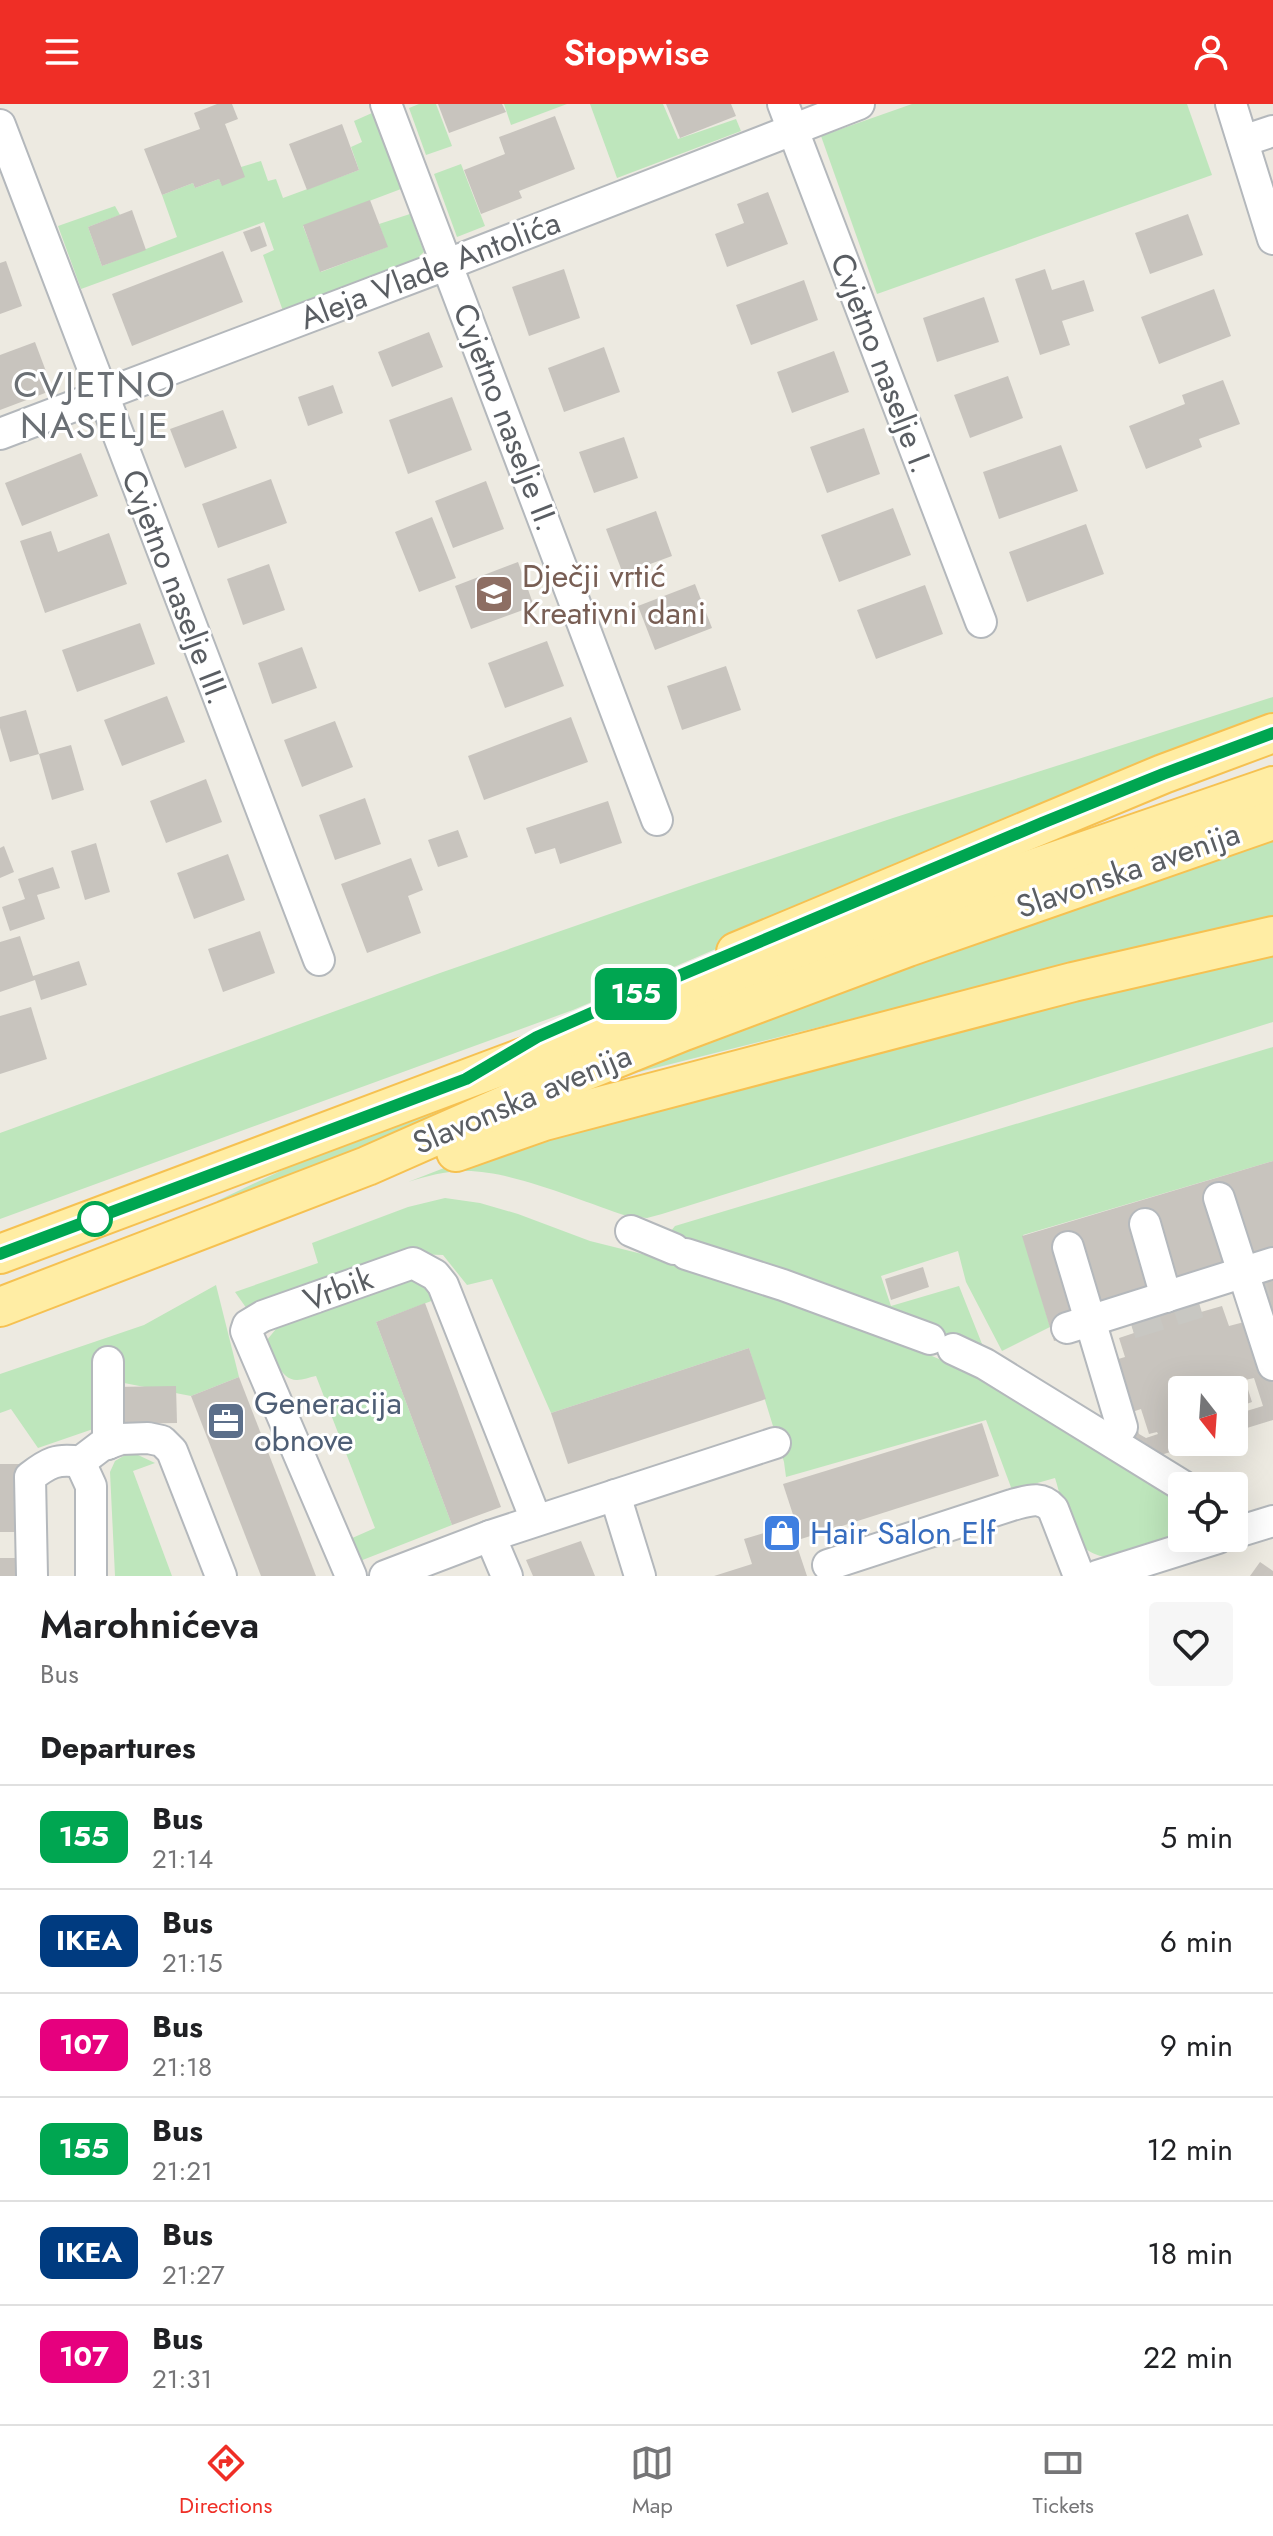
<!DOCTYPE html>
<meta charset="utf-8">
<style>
body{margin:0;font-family:Jost,sans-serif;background:#f6f6f6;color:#202124;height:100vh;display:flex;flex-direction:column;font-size:30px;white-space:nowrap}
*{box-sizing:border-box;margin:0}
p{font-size:26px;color:#757577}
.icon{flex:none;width:44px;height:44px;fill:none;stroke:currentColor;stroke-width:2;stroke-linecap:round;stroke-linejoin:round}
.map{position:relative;height:1472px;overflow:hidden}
.sheet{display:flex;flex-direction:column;background:#fff;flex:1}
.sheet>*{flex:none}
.badge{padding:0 16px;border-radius:12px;font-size:28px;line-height:52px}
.needle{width:52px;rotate:163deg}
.tools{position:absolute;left:1168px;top:1272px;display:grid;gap:16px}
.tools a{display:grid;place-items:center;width:80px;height:80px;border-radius:8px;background:#fff;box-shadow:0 8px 32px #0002;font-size:40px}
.map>.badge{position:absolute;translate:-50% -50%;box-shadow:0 0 0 4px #fff}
h2{padding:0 40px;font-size:30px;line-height:72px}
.round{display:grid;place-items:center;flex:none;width:84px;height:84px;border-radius:8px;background:#f6f6f6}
.headline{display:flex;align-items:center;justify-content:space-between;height:136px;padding:0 40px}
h1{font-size:38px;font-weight:600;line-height:60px}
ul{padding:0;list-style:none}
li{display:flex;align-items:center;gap:24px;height:104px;padding:0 40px;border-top:2px solid #e0e0e0}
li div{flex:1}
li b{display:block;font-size:30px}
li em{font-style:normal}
li .badge{min-width:88px;font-weight:700;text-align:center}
header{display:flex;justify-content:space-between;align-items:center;height:104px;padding:0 40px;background:#ef2e26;color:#fff;font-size:36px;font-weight:600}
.tabs{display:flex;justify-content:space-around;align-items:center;height:112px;border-top:2px solid #e0e0e0;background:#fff;font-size:22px;color:#757577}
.tabs a{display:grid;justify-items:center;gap:4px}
.tabs .current{color:#ef2e26}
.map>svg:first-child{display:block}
.green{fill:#bee6bc}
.building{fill:#c8c4be;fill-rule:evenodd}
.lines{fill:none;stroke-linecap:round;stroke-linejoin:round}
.minor-tunnel{stroke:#c8c7c2;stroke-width:30;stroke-dasharray:30 15;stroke-linecap:butt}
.minor-casing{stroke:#b4b8bc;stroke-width:34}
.major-casing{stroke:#f6c151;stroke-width:42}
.minor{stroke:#fff;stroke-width:30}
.major{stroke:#ffeda4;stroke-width:38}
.line-casing{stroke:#fff;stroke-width:18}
.line{stroke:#00a651;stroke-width:12}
.stop-dot{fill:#fff;stroke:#00a651;stroke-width:4}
.labels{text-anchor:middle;stroke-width:6;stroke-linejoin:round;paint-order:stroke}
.street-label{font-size:32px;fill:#5a5e63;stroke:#fff}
.education-label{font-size:32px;fill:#785e54;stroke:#fff;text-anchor:start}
.service-label{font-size:32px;fill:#4e5e75;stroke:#fff;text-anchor:start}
.shop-label{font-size:32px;fill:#366cbe;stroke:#fff;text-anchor:start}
.quarter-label{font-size:36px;letter-spacing:2px;fill:#6b7075;stroke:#fff}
</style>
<header><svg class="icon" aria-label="menu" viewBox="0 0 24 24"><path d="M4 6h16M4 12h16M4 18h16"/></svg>Stopwise<svg class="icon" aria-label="person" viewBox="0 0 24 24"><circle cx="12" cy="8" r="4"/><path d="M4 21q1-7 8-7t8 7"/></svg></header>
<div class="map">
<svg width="1273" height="1472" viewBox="0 0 1273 1472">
<rect width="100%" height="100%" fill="#edeae1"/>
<g class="green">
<path d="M419,0H436L452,42L426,51L409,4Z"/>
<path d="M504,0H567L511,21Z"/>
<path d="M590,0H663L678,35L736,15L741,27L617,74Z"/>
<path d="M912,0H1187L1212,71L877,190L821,32Z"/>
<path d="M372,9L401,85L303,122L321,168L387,143L379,120L410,110L424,148L413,158L283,207L263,151L274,146L264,118L81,185L58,122L115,102L120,111L88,123L102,162L177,133L162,91L193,79L195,84L219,75L222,81L241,63L261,57L268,77L276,75L283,94L359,66L351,43L362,38L354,17Z"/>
<path d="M461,60L485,122L457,133L434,70Z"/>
<path d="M1273,593V614L859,784L573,906L0,1115V1029L440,869L696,780L893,714Z"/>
<path d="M1273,730V815L1016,874L639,968V959Z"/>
<path d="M1273,850V918L662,1110L647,1114L627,1112C581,1097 511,1066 464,1067C445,1067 427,1072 408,1078L493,1045L802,963Z"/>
<path d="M827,852L460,1005L218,1103L217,1097L380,1020Z"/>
<path d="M1273,943V1057L1023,1131L1050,1223L1002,1247L966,1178L958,1147L881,1172L891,1202L959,1182L986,1250L676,1133L671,1127L675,1122Z"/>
<path d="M445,1094L480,1099L518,1110L590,1137L682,1160L897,1237L974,1270L1182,1395V1431L1107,1453C1068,1449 1065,1405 1055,1374L1012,1386L986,1316L786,1373L784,1358L749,1244L551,1309L492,1175L467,1181L443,1151L412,1150L247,1205L235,1188L318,1159L312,1139L408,1103Z"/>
<path d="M405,1173L425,1179L434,1196L376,1218L452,1421L360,1457L350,1435L375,1424L316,1272C310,1273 303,1276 297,1276C279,1276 273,1249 267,1236L280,1220Z"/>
<path d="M216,1181L239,1273L191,1292L93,1273L96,1324L38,1344L11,1305L0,1309V1270L144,1221Z"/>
<path d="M127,1350L138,1351L155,1359L133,1367L172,1472H115L110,1368L115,1357Z"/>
</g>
<g class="building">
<path d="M217,0H232L238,15L225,20L245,73L222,82L219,75L195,84L193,79L162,91L144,45L200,25L194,9Z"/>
<path d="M438,0H502L506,8L449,29Z"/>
<path d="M666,0H731L736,12L680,34Z"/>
<path d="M555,12L575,65L519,87L522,94L481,110L464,66L505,50L499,33Z"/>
<path d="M342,20L359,66L307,86L289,40Z"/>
<path d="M768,88L788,140L727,163L715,130L744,119L737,100Z"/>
<path d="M370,96L388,143L320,168L303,121Z"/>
<path d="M132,106L146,146L102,162L88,123Z"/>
<path d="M1188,110L1203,151L1150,170L1135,129Z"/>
<path d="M260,122L267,142L251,148L243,128Z"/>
<path d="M223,147L243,198L132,242L112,190Z"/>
<path d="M6,157L22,202L0,210V159Z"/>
<path d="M564,165L580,214L529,232L512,183Z"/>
<path d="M1045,165L1052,186L1084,176L1094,207L1062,217L1070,241L1040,251L1015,175Z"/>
<path d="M804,176L818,216L751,241L736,201Z"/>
<path d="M1214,185L1231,232L1159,260L1141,213Z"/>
<path d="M984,193L999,238L937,258L923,214Z"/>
<path d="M429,228L443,263L392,283L378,248Z"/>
<path d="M35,238L53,286L0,306V251Z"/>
<path d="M604,243L620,288L564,308L548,264Z"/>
<path d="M834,247L849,288L792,309L777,268Z"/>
<path d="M1008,272L1023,314L970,334L954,291Z"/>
<path d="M1223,276L1240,320L1199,335L1202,343L1146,365L1129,322L1185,300L1182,291Z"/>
<path d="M333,281L343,309L308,322L298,293Z"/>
<path d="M452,293L472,346L408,370L389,316Z"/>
<path d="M223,306L237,344L185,364L170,325Z"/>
<path d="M864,324L880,370L827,389L810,343Z"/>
<path d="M624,333L638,374L594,389L579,348Z"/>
<path d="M1061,341L1078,387L999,415L983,368Z"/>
<path d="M81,349L98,392L22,422L5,379Z"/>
<path d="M271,375L287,419L218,444L202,400Z"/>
<path d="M486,377L504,425L453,444L435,397Z"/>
<path d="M893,404L911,451L839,478L821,431Z"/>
<path d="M656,407L672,452L623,470L606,425Z"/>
<path d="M432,413L456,474L419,488L395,428Z"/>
<path d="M1086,420L1104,470L1027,498L1009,448Z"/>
<path d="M51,427L58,448L109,429L127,480L45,509L20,437Z"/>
<path d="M518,458L534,502L471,525L455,482Z"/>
<path d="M269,460L285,506L243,521L227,475Z"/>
<path d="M695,480L712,524L655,546L638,502Z"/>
<path d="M925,481L943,530L876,555L857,506Z"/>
<path d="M140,519L155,560L77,588L62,546Z"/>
<path d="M547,537L564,582L505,604L488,559Z"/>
<path d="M302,543L317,584L272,600L258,559Z"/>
<path d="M726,562L741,606L682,626L667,582Z"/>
<path d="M167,592L185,638L122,662L104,616Z"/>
<path d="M26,606L39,650L10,658L0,624V613Z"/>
<path d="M571,613L588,658L484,696L468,652Z"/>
<path d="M335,617L353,663L302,683L284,636Z"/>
<path d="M71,641L84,686L52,696L39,650Z"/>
<path d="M206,675L222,718L166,739L150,697Z"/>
<path d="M365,694L381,740L335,756L319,711Z"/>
<path d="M608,697L622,739L560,760L555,744L535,750L526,724Z"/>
<path d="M458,726L468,753L438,763L428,736Z"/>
<path d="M96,739L110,788L85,796L71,747Z"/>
<path d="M4,742L14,768L0,774V744Z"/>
<path d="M228,750L245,796L194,815L177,769Z"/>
<path d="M411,754L423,786L408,792L421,829L367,849L341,780Z"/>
<path d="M53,763L60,784L37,791L45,815L10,827L2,803L25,795L18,775Z"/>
<path d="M260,827L275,869L223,888L208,845Z"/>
<path d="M20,832L33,872L79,857L87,881L41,896L35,876L0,888V838Z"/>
<path d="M31,903L47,955L0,970V912Z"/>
<path d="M1273,1057V1316L1234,1328V1286H1182V1338L1200,1339L1154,1353L1109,1329L1079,1230L1054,1237L1022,1132ZM1236,1180L1248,1217L1229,1222L1222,1202L1201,1208L1197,1193ZM1130,1215L1134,1229L1119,1234L1125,1253L1115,1256L1105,1223ZM1254,1274L1263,1302L1240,1309L1238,1303L1252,1298L1245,1276ZM1141,1305L1149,1330L1157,1328L1158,1330L1146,1334L1139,1330L1132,1308Z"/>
<path d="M923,1163L929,1183L891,1196L885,1175Z"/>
<path d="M425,1199L501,1403L452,1421L376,1218Z"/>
<path d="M749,1244L766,1295L568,1360L551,1309Z"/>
<path d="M239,1273L316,1472H261L191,1292Z"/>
<path d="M176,1282L177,1319L112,1320V1283Z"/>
<path d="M982,1319L999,1372L801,1435L783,1380Z"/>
<path d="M0,1360H22L23,1428H0Z"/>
<path d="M790,1421L807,1472H714L752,1460L744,1435Z"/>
<path d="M581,1437L595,1472H533L526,1456Z"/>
<path d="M0,1454H20L21,1472H0Z"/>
<path d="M1260,1458L1273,1467V1472H1250Z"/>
</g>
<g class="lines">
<g class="minor-tunnel">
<path d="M1238,1187L1273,1176"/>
<path d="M1131,1220L1199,1199"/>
</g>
<g class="minor-casing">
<g id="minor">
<path d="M386,0L657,716"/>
<path d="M783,0L981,518"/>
<path d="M1231,0L1273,135"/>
<path d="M0,21L319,856"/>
<path d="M1243,37L1273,27"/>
<path d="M0,330L448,160L859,0"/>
<path d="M1219,1094L1273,1261"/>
<path d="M1145,1120L1166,1193"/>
<path d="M631,1127L674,1145"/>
<path d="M1068,1143L1122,1323"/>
<path d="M686,1150L783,1181L930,1235"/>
<path d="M1067,1224L1273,1159"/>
<path d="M953,1245L985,1260L1183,1382"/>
<path d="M108,1340V1258"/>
<path d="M80,1358L101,1342L121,1335L148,1334L162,1337L172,1347L221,1472"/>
<path d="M80,1358L91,1382V1472"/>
<path d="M615,1391L640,1472"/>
<path d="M1234,1429L1273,1417"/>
<path d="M490,1432L507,1472"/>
<path d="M828,1461L1012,1401C1028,1397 1041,1391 1053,1405L1079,1472"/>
<path d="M32,1472L30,1373C48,1359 57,1354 80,1358"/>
<path d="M351,1472L246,1227L248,1221L263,1212L413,1159L435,1171L443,1181L536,1416"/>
<path d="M385,1472L490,1432L775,1339"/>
<path d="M1097,1472L1218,1434"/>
</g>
</g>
<g class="major-casing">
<g id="major">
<path d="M736,848L1163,670L1273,629"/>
<path d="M456,1048L544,1017L1073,878L1273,832"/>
<path d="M0,1150L954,792L1273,682"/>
<path d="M0,1203L367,1062L553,980L684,927L908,843L1273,716"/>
</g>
</g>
<use href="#minor" class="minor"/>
<use href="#major" class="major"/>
</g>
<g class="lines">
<g class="line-casing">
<path id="line" d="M0,1150L466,975L537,933L612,900L1042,719L1163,670L1273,629"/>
</g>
<use href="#line" class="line"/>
</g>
<defs>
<g id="school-square" transform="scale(2)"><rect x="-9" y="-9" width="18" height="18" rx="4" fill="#8d6e63" stroke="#fff"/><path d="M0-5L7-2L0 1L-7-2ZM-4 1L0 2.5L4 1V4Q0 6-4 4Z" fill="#fff"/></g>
<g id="office-square" transform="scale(2)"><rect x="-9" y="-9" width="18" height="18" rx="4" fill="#5c6f8a" stroke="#fff"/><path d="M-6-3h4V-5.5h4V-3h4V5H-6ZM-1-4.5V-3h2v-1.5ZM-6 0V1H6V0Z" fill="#fff"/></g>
<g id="shop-square" transform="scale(2)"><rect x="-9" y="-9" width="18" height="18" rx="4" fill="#3f7fe0" stroke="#fff"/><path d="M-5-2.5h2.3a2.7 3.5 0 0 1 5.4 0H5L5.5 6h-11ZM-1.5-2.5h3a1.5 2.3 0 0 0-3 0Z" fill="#fff"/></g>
</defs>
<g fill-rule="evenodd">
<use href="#school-square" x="494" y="490"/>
<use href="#office-square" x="226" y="1317"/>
<use href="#shop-square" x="782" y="1429"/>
</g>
<circle class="stop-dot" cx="95" cy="1115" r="16"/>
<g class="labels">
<g class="street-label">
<text transform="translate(430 166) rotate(-21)" y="11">Aleja Vlade Antolića</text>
<text transform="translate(882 259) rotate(69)" y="11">Cvjetno naselje I.</text>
<text transform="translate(506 313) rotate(69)" y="11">Cvjetno naselje II.</text>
<text transform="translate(176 483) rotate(69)" y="11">Cvjetno naselje III.</text>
<text transform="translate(1128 766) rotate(-19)" y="11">Slavonska avenija</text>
<text transform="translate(522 995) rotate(-23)" y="11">Slavonska avenija</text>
<text transform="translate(338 1185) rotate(-20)" y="11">Vrbik</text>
</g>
<g class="education-label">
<text x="522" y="483">Dječji vrtić<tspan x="522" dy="37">Kreativni dani</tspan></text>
</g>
<g class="service-label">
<text x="254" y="1310">Generacija<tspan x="254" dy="37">obnove</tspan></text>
</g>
<g class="shop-label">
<text x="810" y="1440">Hair Salon Elf</text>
</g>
<g class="quarter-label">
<text x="95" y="293">CVJETNO<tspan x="95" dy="41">NASELJE</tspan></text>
</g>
</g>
</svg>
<div class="tools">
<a><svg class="needle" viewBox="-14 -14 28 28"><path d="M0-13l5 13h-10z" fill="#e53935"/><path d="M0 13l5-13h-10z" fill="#757577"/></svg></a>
<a><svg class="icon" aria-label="locate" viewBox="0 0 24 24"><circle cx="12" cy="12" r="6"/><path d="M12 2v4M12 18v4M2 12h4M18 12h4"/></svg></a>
</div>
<b class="badge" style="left:636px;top:890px;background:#00a651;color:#fff">155</b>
</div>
<section class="sheet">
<div class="headline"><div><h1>Marohnićeva</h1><p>Bus</p></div><a class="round"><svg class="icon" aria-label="heart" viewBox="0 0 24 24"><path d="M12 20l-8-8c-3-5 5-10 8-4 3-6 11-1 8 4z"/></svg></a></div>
<h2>Departures</h2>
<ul>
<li><span class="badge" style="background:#00a651;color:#fff">155</span><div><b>Bus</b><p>21:14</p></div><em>5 min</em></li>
<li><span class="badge" style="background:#003b80;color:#fff">IKEA</span><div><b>Bus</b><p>21:15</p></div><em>6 min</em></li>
<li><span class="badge" style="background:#e6007e;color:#fff">107</span><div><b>Bus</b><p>21:18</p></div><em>9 min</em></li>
<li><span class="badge" style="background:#00a651;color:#fff">155</span><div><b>Bus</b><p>21:21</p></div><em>12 min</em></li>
<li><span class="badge" style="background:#003b80;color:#fff">IKEA</span><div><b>Bus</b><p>21:27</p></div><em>18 min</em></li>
<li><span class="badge" style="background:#e6007e;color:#fff">107</span><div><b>Bus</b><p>21:31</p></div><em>22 min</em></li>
</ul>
</section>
<nav class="tabs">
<a class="current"><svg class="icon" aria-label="directions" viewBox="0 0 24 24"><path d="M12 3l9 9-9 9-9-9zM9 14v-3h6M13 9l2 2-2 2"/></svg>Directions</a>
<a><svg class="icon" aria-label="map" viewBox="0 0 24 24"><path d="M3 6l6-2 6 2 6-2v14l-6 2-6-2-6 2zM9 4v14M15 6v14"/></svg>Map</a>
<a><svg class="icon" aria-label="tickets" viewBox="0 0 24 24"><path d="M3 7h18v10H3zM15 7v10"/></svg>Tickets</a>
</nav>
